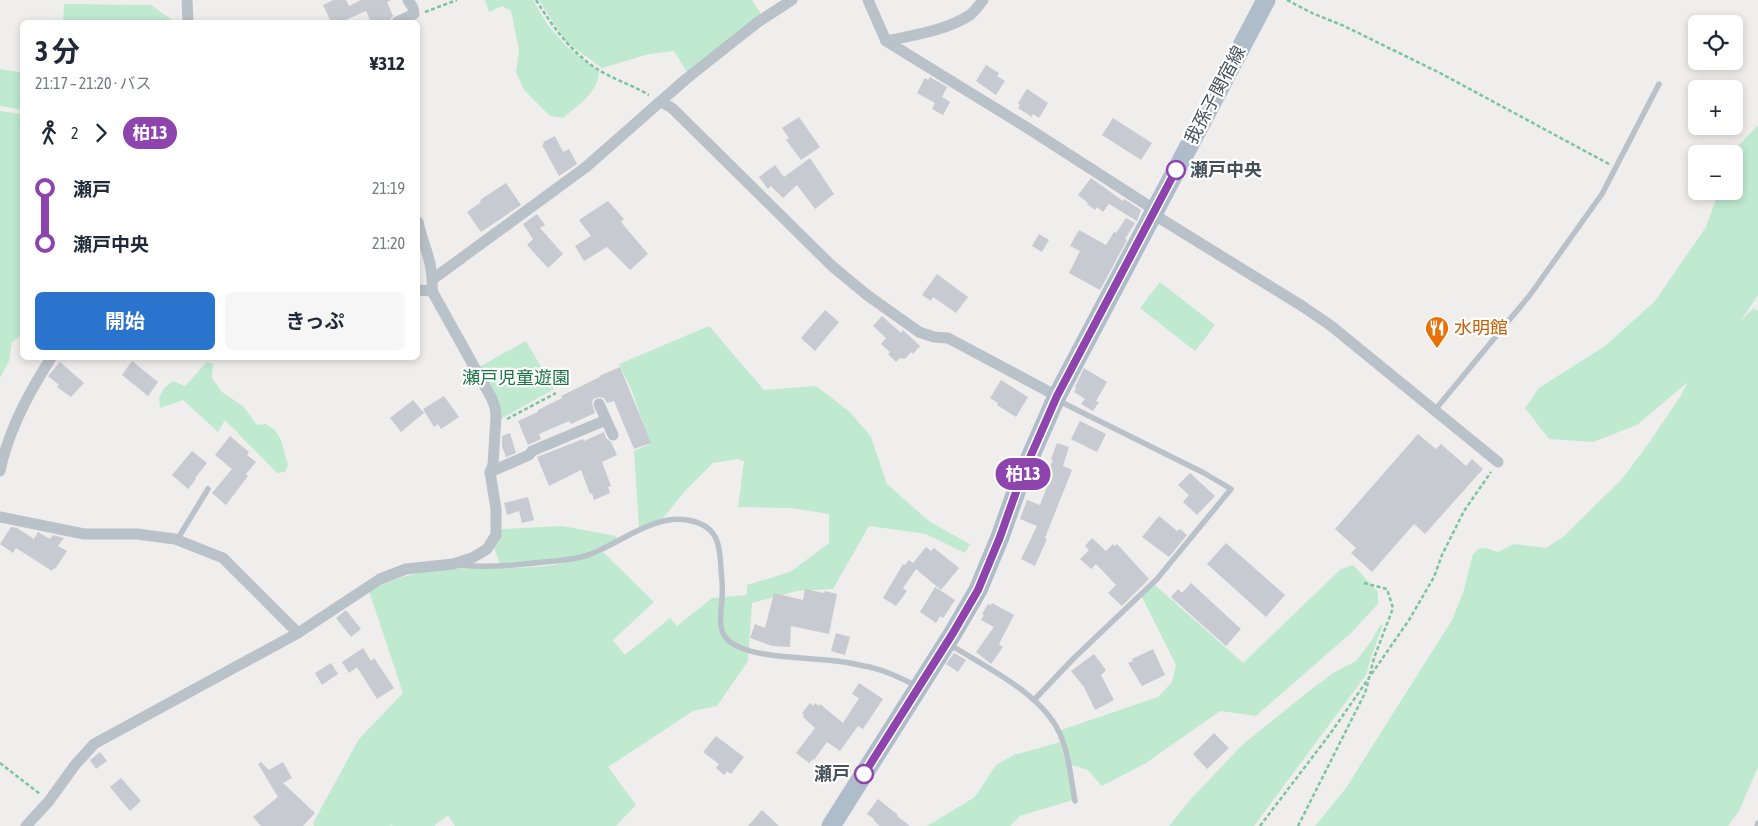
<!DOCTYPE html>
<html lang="ja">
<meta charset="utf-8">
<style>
body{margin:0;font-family:"Asap Condensed","Noto Sans JP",sans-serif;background:#f6f6f7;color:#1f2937;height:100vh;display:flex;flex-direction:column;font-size:19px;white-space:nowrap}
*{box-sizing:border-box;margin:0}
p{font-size:16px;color:#747a83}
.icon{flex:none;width:28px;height:28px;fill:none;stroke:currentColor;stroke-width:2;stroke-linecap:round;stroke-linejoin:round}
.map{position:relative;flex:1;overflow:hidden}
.panel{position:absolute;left:20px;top:20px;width:400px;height:340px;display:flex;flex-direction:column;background:#fff;border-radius:8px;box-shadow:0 2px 8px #0003}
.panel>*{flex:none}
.badge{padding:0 10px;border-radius:16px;font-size:18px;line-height:32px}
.controls{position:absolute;left:1688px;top:15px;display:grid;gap:10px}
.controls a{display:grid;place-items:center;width:55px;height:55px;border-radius:8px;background:#fff;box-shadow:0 2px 8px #0003;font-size:25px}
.map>.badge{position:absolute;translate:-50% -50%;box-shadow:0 0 0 2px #fff}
.legs{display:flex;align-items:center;gap:8px;height:55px;padding:0 15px;font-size:16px}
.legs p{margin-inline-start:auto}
.summary{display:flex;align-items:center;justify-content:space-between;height:85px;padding:0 15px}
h1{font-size:28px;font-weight:700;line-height:38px}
.cta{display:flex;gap:10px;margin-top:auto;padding:10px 15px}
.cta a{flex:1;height:58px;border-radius:8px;background:#2a74ce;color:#fff;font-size:20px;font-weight:700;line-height:58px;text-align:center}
.cta a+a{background:#f6f6f7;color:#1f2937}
ul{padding:0 15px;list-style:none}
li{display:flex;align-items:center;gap:18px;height:55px;font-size:19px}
li i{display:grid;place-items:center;width:8px;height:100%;margin:0 6px;background:currentColor}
li i::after{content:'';width:12px;height:12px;margin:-6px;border:4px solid;border-radius:50%;background:#fff}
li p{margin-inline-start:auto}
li:first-child i{background:linear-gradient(#0000 50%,currentColor 0)}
li:last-child i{background:linear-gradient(currentColor 50%,#0000 0)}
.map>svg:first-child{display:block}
.green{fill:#bfeacf}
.building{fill:#c7cad0}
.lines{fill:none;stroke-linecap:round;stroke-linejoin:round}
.path{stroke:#7ac59f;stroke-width:2.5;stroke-dasharray:4 2.5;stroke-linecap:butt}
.service{stroke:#bac2c9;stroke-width:5.5}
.minor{stroke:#bac2c9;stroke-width:11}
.primary{stroke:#afbdca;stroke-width:19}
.line-1-casing{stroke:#fff;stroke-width:11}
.line-1{stroke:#8e44ad;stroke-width:8}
.stop-1-dot{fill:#fff;stroke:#8e44ad;stroke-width:2.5}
.labels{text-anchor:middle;stroke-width:4.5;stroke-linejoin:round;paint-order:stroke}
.street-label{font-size:18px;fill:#475159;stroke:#fff}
.stop-label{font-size:18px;font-weight:bold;fill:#475159;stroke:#fff;text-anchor:start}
.food-label{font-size:18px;fill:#c56008;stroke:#fff;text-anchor:start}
.park-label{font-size:18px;fill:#1f7348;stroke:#fff}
</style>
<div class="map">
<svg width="1758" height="826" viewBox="0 0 1758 826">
<rect width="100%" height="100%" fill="#f0eded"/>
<g class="green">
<path d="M485,0H533L547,24L566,46L599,72C598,93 577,106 563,118L550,116L524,90L516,72L519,50L511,11L502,6L489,12Z"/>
<path d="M539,0H752L762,16L687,72L674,51L649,54L602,68L565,41Z"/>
<path d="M64,4L151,5L175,22H63Z"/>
<path d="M0,69L19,72L22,70V110L0,106Z"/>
<path d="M0,111L22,114V335L12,342L9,361L0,378Z"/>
<path d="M1758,125V296L1740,321L1754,308L1758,311V767L1739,811L1728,826H1315L1346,788L1452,620L1463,593L1473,554L1478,549L1486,548L1498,552L1514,544L1546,548L1564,536L1622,479L1646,447L1680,397L1688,382L1637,425L1593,442L1549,439L1525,408L1539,388L1605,346L1655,301L1706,227L1719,191H1734L1733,151Z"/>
<path d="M1160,282L1215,325L1195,351L1140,308Z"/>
<path d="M709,326L764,390L816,386L850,412L871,437L887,484L930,522L970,544L965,553L926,534L869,526L833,589L797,591L752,603L748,661L717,706L693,711L608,767L636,805L616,826H455L448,815L434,826H393L391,825L390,826H314L313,823L359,739L403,693L369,591C391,579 411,574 435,570C443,569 451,567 458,567C503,568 560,571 603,552L654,602L613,640L625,655L670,618L677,626L712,598L747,595V585L790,572L829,543V514L791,508L738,507L744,461L737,459L713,463L686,490L663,518L639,528L634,451L650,444L632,391L619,364Z"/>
<path d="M526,341L554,389L499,420L479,367Z"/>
<path d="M207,362L213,364L212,378L222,392L243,406L257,425L266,424L275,430L281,440L288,465L285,472L277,473L225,420L218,432L183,400L160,408L159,398L164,388L173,381L185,386Z"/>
<path d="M562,526L616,536L617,539L583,554L572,557L500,564L494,548L501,529Z"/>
<path d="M1353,565L1378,592V604L1351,633L1256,716L1220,711L1146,763L1102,786L1088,770L1071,765L1061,730L1158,697L1172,682L1176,665L1142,597L1154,584L1243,663L1341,569Z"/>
<path d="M1380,625H1383L1371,657L1366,675L1254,826H1169L1191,799L1242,745L1309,691L1333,673L1356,661L1372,640Z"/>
<path d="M1060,742L1069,774L1073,800L1020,816L1010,826H927L975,797L996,765L1014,755Z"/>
</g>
<g class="building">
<path d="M333,0H346L349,6L361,0H391L387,2L393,16L390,20L383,22H371L366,11L341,22H331L323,5Z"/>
<path d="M986,65L999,73L997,76L1005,81L996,95L976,81Z"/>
<path d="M930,77L947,87L942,97L950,102L943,115L932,109L935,103L917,93L925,78L928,80Z"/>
<path d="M1027,89L1048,103L1039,118L1033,114L1032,117L1018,108L1020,105L1018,103Z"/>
<path d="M799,117L820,147L801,160L786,140L789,138L782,128Z"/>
<path d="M1113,118L1152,143L1141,160L1102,135Z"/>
<path d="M555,136L563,152L569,149L577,164L559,176L542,145L544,144L543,142Z"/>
<path d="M810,158L834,194L815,209L797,185L783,198L771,186L768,189L759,177L775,165L784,177Z"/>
<path d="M1091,178L1123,201L1124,199L1141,210L1137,221L1109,204L1103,212L1097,207L1095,210L1087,204L1088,203L1078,195Z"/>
<path d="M506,183L521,205L481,232L467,212L481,202L480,200Z"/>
<path d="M608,201L624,219L621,222L648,254L630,270L607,247L584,261L575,246L591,236L579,220Z"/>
<path d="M537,214L545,225L540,228L563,254L548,268L527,245L533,239L523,224Z"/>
<path d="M1126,218L1135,223L1125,239L1127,240L1100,290L1069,273L1080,251L1070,246L1079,230L1106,245L1114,232L1116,233Z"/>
<path d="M1039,234L1049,240L1042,252L1032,246Z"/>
<path d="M937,274L968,297L956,313L933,297L931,301L922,295Z"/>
<path d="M825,310L839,322L815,351L801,338Z"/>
<path d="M882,316L901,333L903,330L920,346L913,354L911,352L905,359L900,358L896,362L888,354L890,352L881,344L886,338L873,326Z"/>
<path d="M132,361L158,382L148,396L122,375Z"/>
<path d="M60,362L84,383L71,397L57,387L59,385L48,376Z"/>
<path d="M620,367L651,443L634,449L614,401L607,403L604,398L599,397L593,399L592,403L595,413L571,424L569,421L539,434L541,439L528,445L518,421L538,412V410L562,398L561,396L600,377L599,376Z"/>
<path d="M1084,368L1107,382L1096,401L1099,402L1093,411L1081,404L1085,399L1074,392L1076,388L1075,387Z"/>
<path d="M1001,380L1028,397L1016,417L997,405L998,403L990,398Z"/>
<path d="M444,396L459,417L441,429L438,424L434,427L423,409Z"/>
<path d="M413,400L424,413L401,432L390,418Z"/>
<path d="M1080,421L1106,434L1097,452L1071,439Z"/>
<path d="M604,432L606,438L611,442L617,455L602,462L611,486L608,487L610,493L594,500L592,493L590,494L581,470L549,486L537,457L583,439L584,441Z"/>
<path d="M510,433L516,453L506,457L502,446V436Z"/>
<path d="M1418,434L1436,449L1441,444L1466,466L1472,459L1483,469L1425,534L1414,524L1372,572L1351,553L1356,548L1335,529Z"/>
<path d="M230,436L249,452L247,455L256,462L246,474L248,476L226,505L212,493L232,469L215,455Z"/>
<path d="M1057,443L1069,447L1063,466L1072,470L1045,538L1047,539L1035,566L1021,559L1037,526L1020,519L1027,500L1040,505L1048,484L1043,482L1053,460L1051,459Z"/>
<path d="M192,451L207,463L195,478L196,479L188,489L172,475Z"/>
<path d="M1190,473L1215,496L1197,515L1183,502L1189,495L1178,485Z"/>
<path d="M528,497L534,520L522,523L519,511L507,515L504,503Z"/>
<path d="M1159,516L1177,531L1180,529L1187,535L1169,557L1142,537Z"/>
<path d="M11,527L17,528L34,539L38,532L50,539L53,535L64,538L58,546L67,551L55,569L54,568L52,571L16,548L13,553L0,544Z"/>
<path d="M1092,538L1106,551L1113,544L1115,546L1117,544L1149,579L1122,606L1108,593L1116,585L1096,564L1091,569L1080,559L1089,550L1085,546Z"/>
<path d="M1226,543L1285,595L1266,617L1207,564Z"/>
<path d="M926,547L931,551L934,548L959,568L941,590L916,569L903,588L907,591L896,606L883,598L903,564L905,565L909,560L913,563Z"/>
<path d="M1191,583L1241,629L1226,646L1171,597L1178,589L1182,593Z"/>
<path d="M935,587L955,600L943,618L940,616L936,623L920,612Z"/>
<path d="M805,589L824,593L825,591L837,594L829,634L791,626L790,647L772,646L750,638L755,624L765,628L774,593L803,600Z"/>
<path d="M992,603L1014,615L999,644L1003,647L991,664L976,652L994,627L981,620L984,615L982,614L988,604L991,605Z"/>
<path d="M346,610L361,629L351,637L336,618Z"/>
<path d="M836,633L850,637L845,655L831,651Z"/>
<path d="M363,648L371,661L374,658L394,688L377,699L357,667L349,673L342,662Z"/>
<path d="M1153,649L1165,675L1142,686L1128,663L1133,661L1132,659Z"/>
<path d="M954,653L966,660L958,672L946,664Z"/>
<path d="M1094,654L1106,670L1101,675L1114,700L1095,710L1084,687L1071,671Z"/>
<path d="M331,663L338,674L322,685L315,673Z"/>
<path d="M859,683L883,699L863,729L858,726L840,751L827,742L814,760L813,759L809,763L796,753L815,728L803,717L804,715L802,713L810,703L813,706L815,703L819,706L820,704L843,723L859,698L852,694Z"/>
<path d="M1214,733L1229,748L1207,769L1193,754Z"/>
<path d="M716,736L744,757L731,774L727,771L724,775L716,768L719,764L703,752Z"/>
<path d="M100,752L107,761L96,769L90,760Z"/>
<path d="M261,762L269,770L283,762L292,778L283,783L315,813L303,826H261L253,817L278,797L258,764Z"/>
<path d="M121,778L141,801L130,811L110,787Z"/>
<path d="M878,799L898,815L897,816L910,826H880L874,821V819L867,814Z"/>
<path d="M762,810L779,826H748Z"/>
</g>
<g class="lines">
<g class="path">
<path d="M536,0C553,27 570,51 597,69C613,79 632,85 649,95"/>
<path d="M1287,0L1312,13L1344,26L1440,73L1609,164"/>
<path d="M425,12L457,0"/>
<path d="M507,419L556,393"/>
<path d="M1364,583L1387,589L1393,608L1374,658L1370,674"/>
<path d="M0,763L40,794"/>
<path d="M1260,826L1330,734L1409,620L1434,577L1442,555L1464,511L1491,472"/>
<path d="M1298,826L1365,693L1369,679"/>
</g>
<g class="service">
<path d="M1435,410L1530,295L1602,194L1659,84"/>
<path d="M180,541V535L208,489"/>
<path d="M461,565C488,568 516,565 544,562C557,561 572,560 585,556C617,546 652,514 687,520C718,525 720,544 721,570C722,579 723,588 722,597C722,610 716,629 728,640C747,658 801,657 827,660C839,661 852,663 864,666C883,669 900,678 917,686"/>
<path d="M949,644C985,667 1042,693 1060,734C1069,755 1071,779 1075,801"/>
<path d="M1034,700L1073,659L1157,579L1231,489L1204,473L1057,400"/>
<path d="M1757,826L1758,823"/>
</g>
<g class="minor">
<path d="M187,0L188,22"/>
<path d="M868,0L886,41L1026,127L1155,210"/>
<path d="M397,22L414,14L413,8L408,0"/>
<path d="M886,41C914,35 945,31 970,15C975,11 979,5 983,0"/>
<path d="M661,102L672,108L832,266L867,295L919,332L934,337L948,338L1057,396"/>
<path d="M1153,214L1302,306L1330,325L1498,462"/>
<path d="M433,279L586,167L686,79L758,22L792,0"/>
<path d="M418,290L432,291"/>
<path d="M599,404L613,435"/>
<path d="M0,471C8,431 29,392 51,358"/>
<path d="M490,472L529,455L532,451L606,420"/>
<path d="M0,517L84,534H137L175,539L223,558L298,633"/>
<path d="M26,826L49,801L75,765L94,744L298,633L380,579L406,569L453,564L472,558L487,549L496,535V509L490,472L493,465L496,416L495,407L491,397L432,291C434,263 424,248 418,222"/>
</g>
<path class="primary" d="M831,826L953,633L978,590L1000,537L1021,478L1057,396L1266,0"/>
</g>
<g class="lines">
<g class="line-1-casing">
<path id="line-1" d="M864,774L953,633L978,590L1000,537L1021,478L1057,396L1176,170"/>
</g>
<use href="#line-1" class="line-1"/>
</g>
<defs>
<g id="restaurant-pin" transform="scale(1.25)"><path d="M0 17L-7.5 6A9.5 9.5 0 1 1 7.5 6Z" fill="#e8710a" stroke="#fff"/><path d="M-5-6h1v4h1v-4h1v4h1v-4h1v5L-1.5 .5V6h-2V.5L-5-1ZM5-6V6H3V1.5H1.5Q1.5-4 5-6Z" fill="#fff"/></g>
</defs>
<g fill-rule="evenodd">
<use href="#restaurant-pin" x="1437" y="328"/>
</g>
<g class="stop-1-dot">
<circle cx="1176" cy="170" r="9"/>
<circle cx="864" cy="774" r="9"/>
</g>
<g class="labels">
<g class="street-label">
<text transform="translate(1215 95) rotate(-62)" y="6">我孫子関宿線</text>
</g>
<g class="stop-label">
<text x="1190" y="176">瀬戸中央</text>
<text x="850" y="780" text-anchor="end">瀬戸</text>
</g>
<g class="food-label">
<text x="1454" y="334">水明館</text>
</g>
<g class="park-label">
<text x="516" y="384">瀬戸児童遊園</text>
</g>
</g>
</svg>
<div class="controls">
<a><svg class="icon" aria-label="locate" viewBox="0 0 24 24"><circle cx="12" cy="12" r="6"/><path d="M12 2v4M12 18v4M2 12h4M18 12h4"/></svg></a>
<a>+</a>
<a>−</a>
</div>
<b class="badge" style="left:1023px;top:474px;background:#8e44ad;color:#fff">柏13</b>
<section class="panel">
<div class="summary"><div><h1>3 分</h1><p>21:17 – 21:20 · バス</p></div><b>¥312</b></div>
<div class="legs"><svg class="icon" aria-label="walk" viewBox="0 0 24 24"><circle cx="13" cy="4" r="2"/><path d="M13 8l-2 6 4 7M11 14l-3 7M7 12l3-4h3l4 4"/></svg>2<svg class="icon" aria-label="forward" viewBox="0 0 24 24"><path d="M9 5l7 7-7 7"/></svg><b class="badge" style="background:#8e44ad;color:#fff">柏13</b></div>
<ul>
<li><i style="color:#8e44ad"></i><b>瀬戸</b><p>21:19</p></li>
<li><i style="color:#8e44ad"></i><b>瀬戸中央</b><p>21:20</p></li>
</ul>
<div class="cta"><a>開始</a><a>きっぷ</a></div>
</section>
</div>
